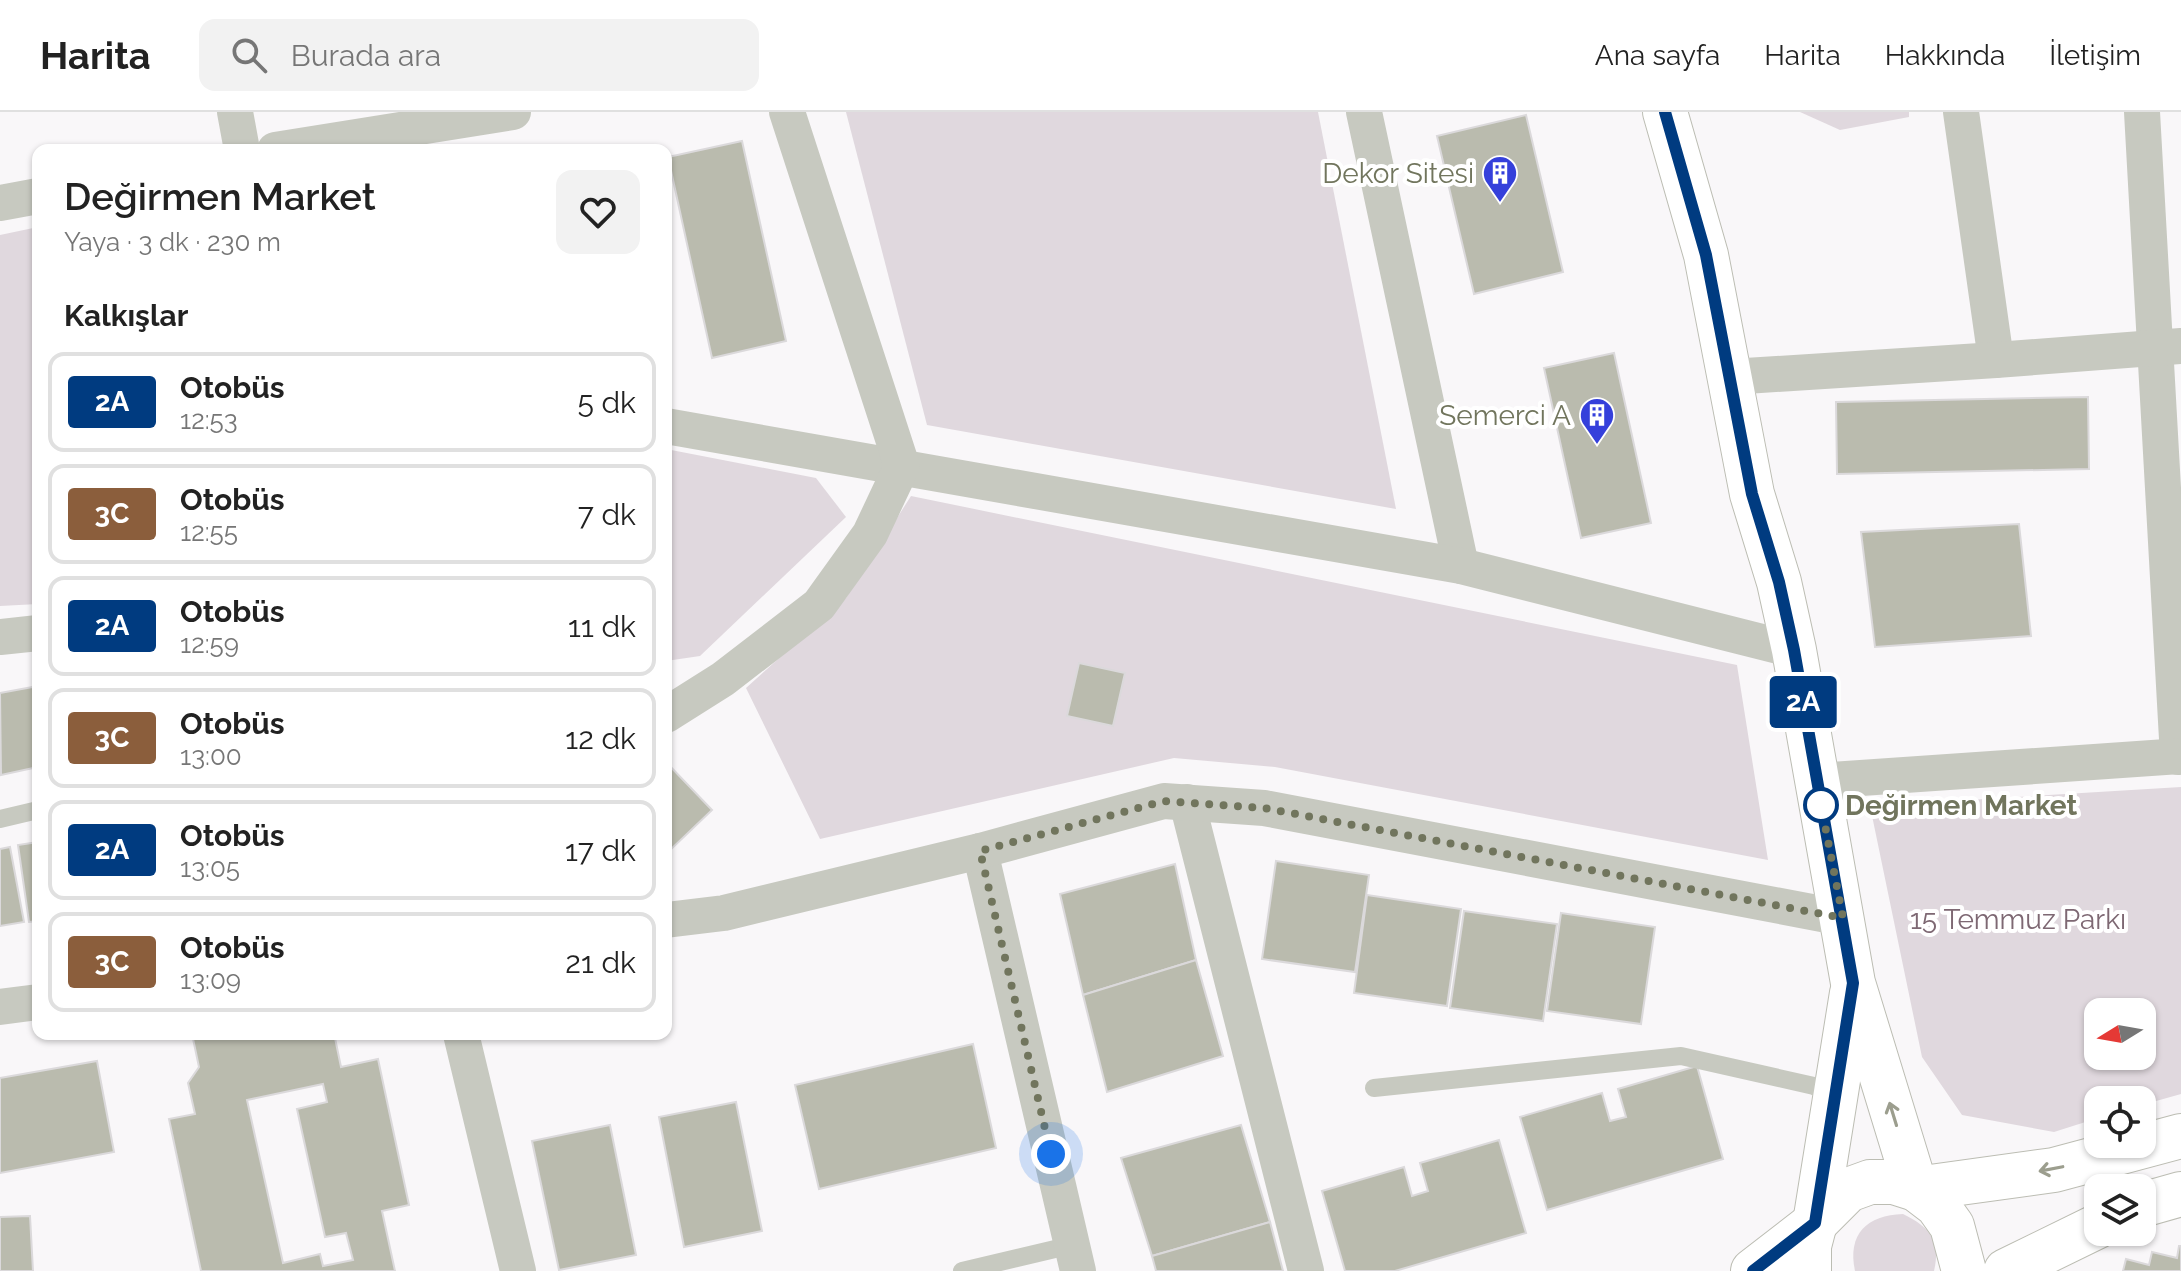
<!DOCTYPE html>
<html lang="tr">
<meta charset="utf-8">
<style>
body{margin:0;font-family:Raleway,sans-serif;background:#f2f2f2;color:#222;height:100vh;display:flex;flex-direction:column;font-size:30px;white-space:nowrap}
*{box-sizing:border-box;margin:0}
p{font-size:26px;color:#767676}
.icon{flex:none;width:44px;height:44px;fill:none;stroke:currentColor;stroke-width:2;stroke-linecap:round;stroke-linejoin:round}
.map{position:relative;flex:1;overflow:hidden}
.sheet{position:absolute;left:32px;top:32px;width:640px;height:896px;display:flex;flex-direction:column;background:#fff;border-radius:16px;box-shadow:0 2px 6px #0004}
.sheet>*{flex:none}
.badge{padding:0 16px;border-radius:6px;font-size:28px;line-height:52px}
.needle{width:52px;rotate:259deg}
.buttons{position:absolute;left:2084px;top:886px;display:grid;gap:16px}
.buttons a{display:grid;place-items:center;width:72px;height:72px;border-radius:16px;background:#fff;box-shadow:0 2px 6px #0004;font-size:40px}
.you{position:absolute;width:40px;height:40px;margin:-20px;border:6px solid #fff;border-radius:50%;background:#1a73e8;box-shadow:0 0 0 12px #1a73e833}
.map>.badge{position:absolute;translate:-50% -50%;box-shadow:0 0 0 4px #fff}
h2{padding:0 32px;font-size:30px;line-height:72px}
.round{display:grid;place-items:center;flex:none;width:84px;height:84px;border-radius:16px;background:#f2f2f2}
.summary{display:flex;align-items:center;justify-content:space-between;height:136px;padding:0 32px}
h1{font-size:38px;font-weight:600;line-height:60px}
ul{padding:0;list-style:none}
li{display:flex;align-items:center;gap:24px;height:100px;margin:0 16px 12px;padding:0 16px;border:4px solid #e0e0e0;border-radius:16px}
li div{flex:1}
li b{display:block;font-size:30px}
li em{font-style:normal}
li .badge{min-width:88px;font-weight:700;text-align:center}
header{display:flex;align-items:center;gap:48px;box-sizing:border-box;height:112px;padding:0 40px;background:#fff;border-bottom:2px solid #e0e0e0}
header strong{font-size:38px}
nav{display:flex;gap:44px;margin-inline-start:auto;font-size:28px}
.search{width:560px;height:72px;background:#f2f2f2;display:flex;align-items:center;gap:20px;box-sizing:border-box;padding:0 28px;border-radius:16px;color:#767676;font-size:30px}
.map>svg:first-child{display:block}
.green{fill:#e0d8de;fill-rule:evenodd}
.building{fill:#babbae;stroke:#dbd9db;stroke-width:2;fill-rule:evenodd}
.lines{fill:none;stroke-linecap:round;stroke-linejoin:round}
.secondary-casing{stroke:#bcbdb3;stroke-width:46}
.service{stroke:#c7c9c0;stroke-width:18}
.minor{stroke:#c7c9c0;stroke-width:36}
.secondary{stroke:#fff;stroke-width:44}
.oneway{stroke:#9c9e8e}
.line-casing{stroke:#fff;stroke-width:18}
.line{stroke:#003b80;stroke-width:12}
.walk{stroke:#71755d;stroke-width:8;stroke-dasharray:0 14.4}
.stop-dot{fill:#fff;stroke:#003b80;stroke-width:4}
.labels{text-anchor:middle;stroke-width:8;stroke-linejoin:round;paint-order:stroke}
.poi-label{font-size:28px;fill:#71755d;stroke:#fff;text-anchor:end}
.stop-label{font-size:28px;font-weight:bold;fill:#71755d;stroke:#fff;text-anchor:start}
.park-label{font-size:28px;fill:#7e6873;stroke:#fff}
</style>
<header>
<strong>Harita</strong>
<div class="search"><svg class="icon" aria-label="search" viewBox="0 0 24 24"><circle cx="10" cy="10" r="6"/><path d="M15 15l6 6"/></svg>Burada ara</div>
<nav><a>Ana sayfa</a><a>Harita</a><a>Hakkında</a><a>İletişim</a></nav>
</header>
<div class="map">
<svg width="2181" height="1159" viewBox="0 0 2181 1159">
<rect width="100%" height="100%" fill="#f9f7f9"/>
<g class="green">
<path d="M846,0H1318L1396,397L927,313Z"/>
<path d="M1800,0H1909V5L1840,18Z"/>
<path d="M38,115V492L0,494V123Z"/>
<path d="M666,337L816,366L846,405L700,544L666,549Z"/>
<path d="M911,384L1737,553L1768,748L1275,655L1174,646L820,727L746,576L846,486Z"/>
<path d="M2181,675V982L2142,993V988H2098V1006L2054,1020L1962,1003L1922,945L1870,694ZM2098,900H2142V944H2098Z"/>
<path d="M1903,1102C1930,1115 1941,1129 1934,1159H1855C1847,1122 1867,1103 1903,1102Z"/>
</g>
<g class="building">
<path d="M1526,3L1563,160L1474,182L1437,24Z"/>
<path d="M742,29L786,229L712,246L668,45Z"/>
<path d="M1614,241L1651,411L1581,426L1544,256Z"/>
<path d="M2088,285L2089,357L1837,362L1836,290Z"/>
<path d="M2019,412L2031,524L1875,535L1861,420Z"/>
<path d="M1079,551L1125,561L1113,614L1067,604Z"/>
<path d="M38,574V655L1,663L0,581Z"/>
<path d="M666,650L712,698L666,742Z"/>
<path d="M38,730V809L29,810L18,733Z"/>
<path d="M10,735L24,810L0,814V737Z"/>
<path d="M1276,749L1369,763L1355,860L1262,847Z"/>
<path d="M1175,752L1196,848L1083,883L1060,782Z"/>
<path d="M1367,783L1461,797L1447,894L1354,881Z"/>
<path d="M1464,799L1557,812L1543,909L1450,896Z"/>
<path d="M1561,801L1655,815L1641,912L1547,899Z"/>
<path d="M1196,848L1223,944L1107,980L1083,883Z"/>
<path d="M192,922H350L335,926L341,955L378,947L409,1093L382,1099L395,1159H201L169,1007L195,1002L188,971L199,955ZM323,972L327,990L297,997L325,1125L346,1121L353,1148L323,1154L320,1142L283,1151L247,988Z"/>
<path d="M973,932L996,1036L819,1077L795,973Z"/>
<path d="M97,949L114,1040L0,1061V966Z"/>
<path d="M1697,954L1723,1047L1547,1098L1520,1005L1602,981L1610,1009L1626,1005L1618,977Z"/>
<path d="M736,990L762,1119L684,1135L659,1005Z"/>
<path d="M610,1013L636,1143L559,1158L532,1029Z"/>
<path d="M1241,1013L1270,1110L1152,1144L1121,1046Z"/>
<path d="M1499,1028L1526,1121L1395,1159H1345L1322,1079L1404,1055L1412,1084L1428,1079L1420,1051Z"/>
<path d="M30,1104L33,1159H0V1105Z"/>
<path d="M1270,1110L1283,1159H1156L1152,1144Z"/>
<path d="M2179,1134H2181V1159H2123L2126,1147L2149,1153L2152,1140L2177,1146Z"/>
</g>
<g class="lines">
<g class="secondary-casing">
<g id="secondary">
<path d="M1665,0L1706,143L1752,382L1779,470L1794,538L1853,871L1916,1077"/>
<path d="M1916,1077L2054,1058L2181,1024"/>
<path d="M2142,1093L2181,1082"/>
<path d="M1753,1159L1815,1111L1848,1078L1870,1070H1894L1916,1077L1937,1093L1952,1114L1964,1159"/>
<path d="M1809,1159V1134L1815,1111L1852,881"/>
<path d="M2006,1159L2098,1114"/>
</g>
</g>
<g class="service">
<path d="M0,707L38,698"/>
<path d="M1374,976L1681,944L1814,974L1833,985"/>
<path d="M962,1159L1072,1133"/>
</g>
<g class="minor">
<path d="M235,0L242,38"/>
<path d="M1364,0L1461,454"/>
<path d="M1961,0L1996,248"/>
<path d="M2142,0L2178,645"/>
<path d="M275,38L513,0"/>
<path d="M0,91L38,84"/>
<path d="M1730,265L1996,248L2181,234"/>
<path d="M666,314L1461,454L1794,538"/>
<path d="M0,525L38,521"/>
<path d="M666,603L723,567L819,493L870,422L902,354L787,0"/>
<path d="M1817,669L2181,644"/>
<path d="M1187,690L1306,1159"/>
<path d="M980,739L1078,1159"/>
<path d="M666,808L724,801L980,739L1164,689L1264,696L1843,806"/>
<path d="M0,895L38,890"/>
<path d="M461,922L518,1159"/>
</g>
<use href="#secondary" class="secondary"/>
</g>
<defs><path id="oneway-shaft" d="M-6 0H5M1.5-3L5.5 0L1.5 3" fill="none" stroke-width="1.6" stroke-linecap="round" stroke-linejoin="round" transform="scale(2)"/></defs>
<g class="oneway">
<use href="#oneway-shaft" transform="translate(1893 1002) rotate(-107)"/>
<use href="#oneway-shaft" transform="translate(2051 1057) rotate(169)"/>
</g>
<g class="lines">
<g class="line-casing">
<path id="line" d="M1665,0L1706,143L1752,382L1779,470L1794,538L1853,871L1815,1111L1753,1159"/>
</g>
<use href="#line" class="line"/>
<path class="walk" d="M1051,1042L980,739L1164,689L1264,696L1843,806L1821,693"/>
</g>
<defs>
<g id="building-pin" transform="scale(1.8)"><path d="M0 17L-7.5 6A9.5 9.5 0 1 1 7.5 6Z" fill="#3540db" stroke="#fff"/><path d="M-4-6H4V6H1V3H-1V6H-4ZM-2.5-4.3h1.7v1.8h-1.7ZM.8-4.3h1.7v1.8H.8ZM-2.5-1h1.7V.8h-1.7ZM.8-1h1.7V.8H.8Z" fill="#fff"/></g>
</defs>
<g fill-rule="evenodd">
<use href="#building-pin" x="1500" y="61"/>
<use href="#building-pin" x="1597" y="303"/>
</g>
<circle class="stop-dot" cx="1821" cy="693" r="16"/>
<g class="labels">
<g class="poi-label">
<text x="1474" y="71">Dekor Sitesi</text>
<text x="1571" y="313">Semerci A</text>
</g>
<g class="stop-label">
<text x="1845" y="703">Değirmen Market</text>
</g>
<g class="park-label">
<text x="2018" y="817">15 Temmuz Parkı</text>
</g>
</g>
</svg>
<div class="buttons">
<a><svg class="needle" viewBox="-14 -14 28 28"><path d="M0-13l5 13h-10z" fill="#e53935"/><path d="M0 13l5-13h-10z" fill="#767676"/></svg></a>
<a><svg class="icon" aria-label="locate" viewBox="0 0 24 24"><circle cx="12" cy="12" r="6"/><path d="M12 2v4M12 18v4M2 12h4M18 12h4"/></svg></a>
<a><svg class="icon" aria-label="layers" viewBox="0 0 24 24"><path d="M12 4l9 5-9 5-9-5zM3 14l9 5 9-5"/></svg></a>
</div>
<div class="you" style="left:1051px;top:1042px"></div>
<b class="badge" style="left:1803px;top:590px;background:#003b80;color:#fff">2A</b>
<section class="sheet">
<div class="summary"><div><h1>Değirmen Market</h1><p>Yaya · 3 dk · 230 m</p></div><a class="round"><svg class="icon" aria-label="heart" viewBox="0 0 24 24"><path d="M12 20l-8-8c-3-5 5-10 8-4 3-6 11-1 8 4z"/></svg></a></div>
<h2>Kalkışlar</h2>
<ul>
<li><span class="badge" style="background:#003b80;color:#fff">2A</span><div><b>Otobüs</b><p>12:53</p></div><em>5 dk</em></li>
<li><span class="badge" style="background:#8b5e3c;color:#fff">3C</span><div><b>Otobüs</b><p>12:55</p></div><em>7 dk</em></li>
<li><span class="badge" style="background:#003b80;color:#fff">2A</span><div><b>Otobüs</b><p>12:59</p></div><em>11 dk</em></li>
<li><span class="badge" style="background:#8b5e3c;color:#fff">3C</span><div><b>Otobüs</b><p>13:00</p></div><em>12 dk</em></li>
<li><span class="badge" style="background:#003b80;color:#fff">2A</span><div><b>Otobüs</b><p>13:05</p></div><em>17 dk</em></li>
<li><span class="badge" style="background:#8b5e3c;color:#fff">3C</span><div><b>Otobüs</b><p>13:09</p></div><em>21 dk</em></li>
</ul>
</section>
</div>
